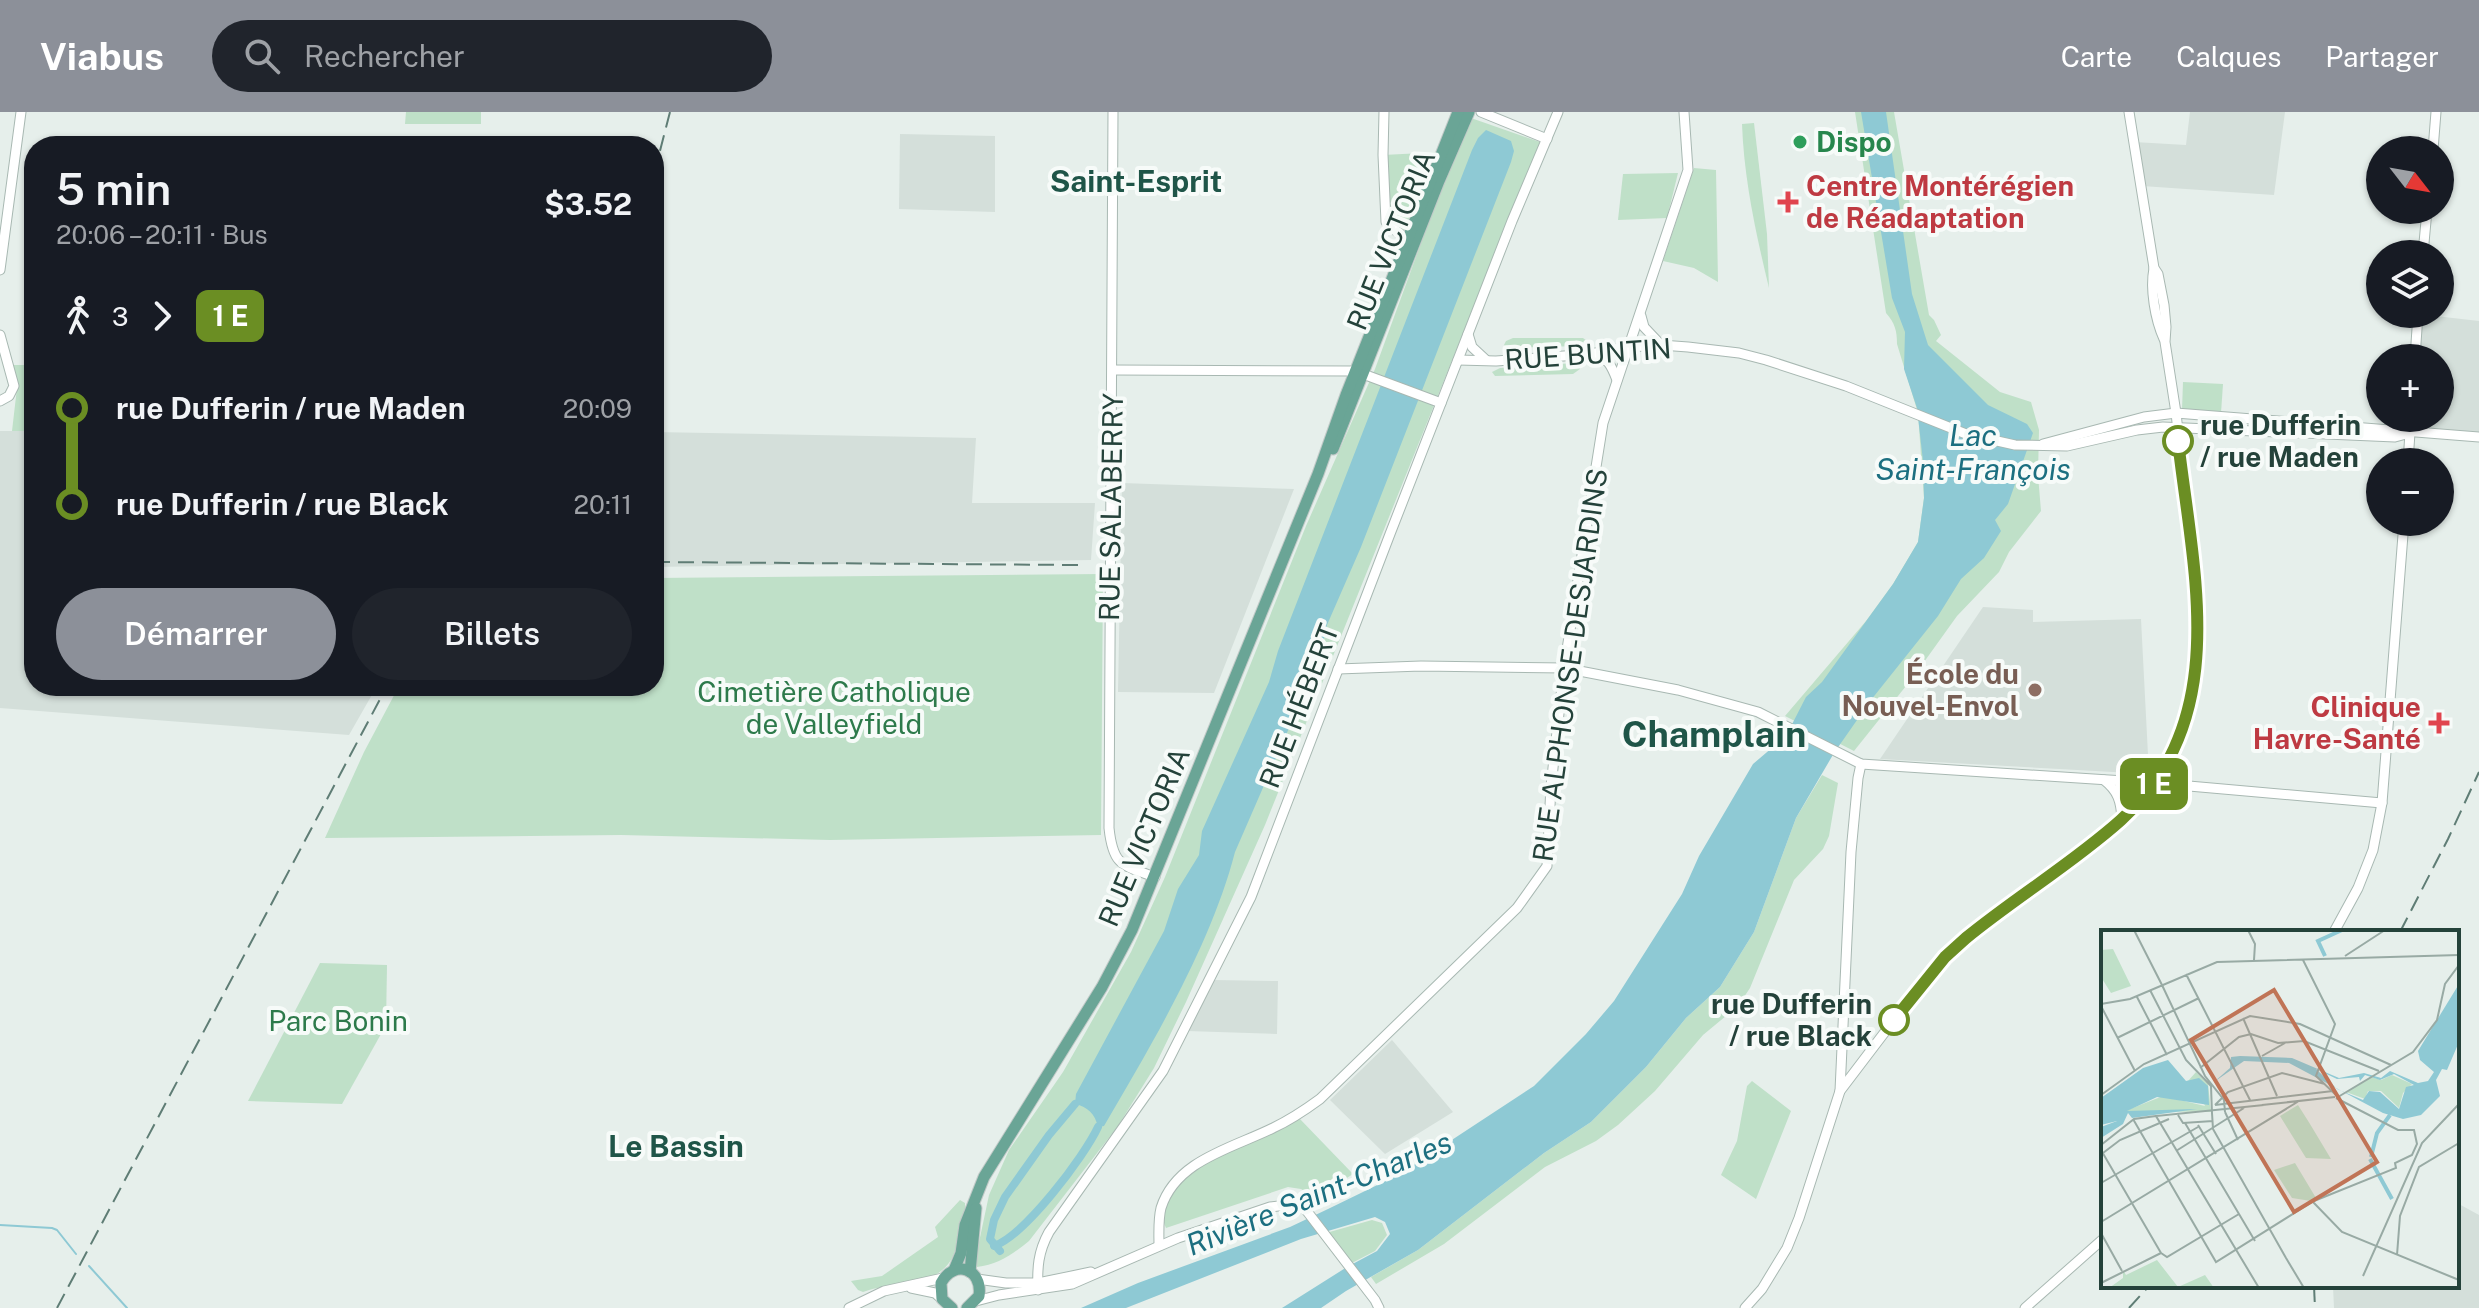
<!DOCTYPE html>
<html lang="fr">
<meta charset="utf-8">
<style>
body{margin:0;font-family:"Public Sans",sans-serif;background:#20242c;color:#f1f3f6;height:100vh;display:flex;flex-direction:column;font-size:30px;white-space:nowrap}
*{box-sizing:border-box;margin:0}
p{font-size:26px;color:#9ea1a6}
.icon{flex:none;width:44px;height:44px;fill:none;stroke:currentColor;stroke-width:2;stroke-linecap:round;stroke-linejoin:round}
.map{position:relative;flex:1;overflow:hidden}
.drawer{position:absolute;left:24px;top:24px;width:640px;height:560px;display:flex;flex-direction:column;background:#171b24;border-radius:32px;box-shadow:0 2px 6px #0004}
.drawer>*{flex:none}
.badge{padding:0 16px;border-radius:12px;font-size:28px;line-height:52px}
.needle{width:52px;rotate:121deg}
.buttons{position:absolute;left:2366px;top:24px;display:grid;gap:16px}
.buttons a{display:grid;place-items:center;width:88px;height:88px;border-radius:50%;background:#171b24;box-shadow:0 2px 6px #0004;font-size:40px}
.map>.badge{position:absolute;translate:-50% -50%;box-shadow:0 0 0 4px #fff}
.legs{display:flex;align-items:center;gap:12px;height:88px;padding:0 32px;font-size:26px}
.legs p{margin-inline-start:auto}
.head{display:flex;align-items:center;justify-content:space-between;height:136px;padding:0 32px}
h1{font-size:44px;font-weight:600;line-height:60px}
.action{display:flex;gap:16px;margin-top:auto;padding:16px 32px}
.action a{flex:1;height:92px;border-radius:48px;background:#8c9099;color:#fff;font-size:32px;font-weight:600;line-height:92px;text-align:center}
.action a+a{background:#20242c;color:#f1f3f6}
ul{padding:0 32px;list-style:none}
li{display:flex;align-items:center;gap:28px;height:96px;font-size:30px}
li i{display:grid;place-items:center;width:12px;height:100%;margin:0 10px;background:currentColor}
li i::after{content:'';width:20px;height:20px;margin:-10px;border:6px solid;border-radius:50%;background:#171b24}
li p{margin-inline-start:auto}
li:first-child i{background:linear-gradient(#0000 50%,currentColor 0)}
li:last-child i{background:linear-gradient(currentColor 50%,#0000 0)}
header{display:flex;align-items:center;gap:48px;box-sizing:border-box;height:112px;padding:0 40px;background:#8c9099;color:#fff}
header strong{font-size:38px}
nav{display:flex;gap:44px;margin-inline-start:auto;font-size:28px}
.search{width:560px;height:72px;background:#20242c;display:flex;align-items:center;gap:20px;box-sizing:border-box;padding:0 28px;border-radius:44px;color:#9ea1a6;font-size:30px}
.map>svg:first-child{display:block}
.built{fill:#d4dfda}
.green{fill:#bfe0c8}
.water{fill:#8ec9d4}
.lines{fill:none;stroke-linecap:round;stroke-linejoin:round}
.stream{stroke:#8ec9d4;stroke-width:2}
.canal{stroke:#8ec9d4;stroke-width:8}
.minor-casing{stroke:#a8b8b2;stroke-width:11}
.major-casing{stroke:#c2cac8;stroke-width:13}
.minor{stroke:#fff;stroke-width:9}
.major{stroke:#6aa596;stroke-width:11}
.rail{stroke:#5f7d75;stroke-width:2;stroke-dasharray:16 8;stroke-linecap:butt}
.line-1-casing{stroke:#fff;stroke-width:18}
.line-1{stroke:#6b8e23;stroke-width:12}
.leisure-dot{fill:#2e9e5b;stroke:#f7fbf9;stroke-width:3}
.health-dot{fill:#e0444e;stroke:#f7fbf9;stroke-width:3}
.stop-1-dot{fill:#fff;stroke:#6b8e23;stroke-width:4}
.education-dot{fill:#8d6e63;stroke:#f7fbf9;stroke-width:3}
.labels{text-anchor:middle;stroke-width:8;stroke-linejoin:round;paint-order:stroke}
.leisure-label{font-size:28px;font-weight:bold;fill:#27864d;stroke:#f7fbf9;text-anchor:start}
.health-label{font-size:28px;font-weight:bold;fill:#be3a42;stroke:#f7fbf9;text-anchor:start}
.street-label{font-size:28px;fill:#24423a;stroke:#f7fbf9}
.stop-label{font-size:28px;font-weight:bold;fill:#24423a;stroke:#f7fbf9;text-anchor:start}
.education-label{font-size:28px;font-weight:bold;fill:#785e54;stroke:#f7fbf9;text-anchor:end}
.park-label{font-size:28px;fill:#2d7a4b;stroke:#f7fbf9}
.neighbourhood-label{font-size:30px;font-weight:bold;fill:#1f5548;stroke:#f7fbf9}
.water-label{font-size:30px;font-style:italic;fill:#1c6f80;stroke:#f7fbf9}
.district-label{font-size:36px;font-weight:bold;fill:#1f5548;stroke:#f7fbf9}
.inset-river{fill:none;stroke:#8ec9d4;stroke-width:4}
.inset-road{fill:none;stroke:#98aaa4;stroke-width:2}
.view{fill:#c07456;fill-opacity:0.15;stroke:#c07456;stroke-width:4}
.inset-edge{fill:none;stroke:#24423a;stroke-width:4}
</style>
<header>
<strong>Viabus</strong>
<div class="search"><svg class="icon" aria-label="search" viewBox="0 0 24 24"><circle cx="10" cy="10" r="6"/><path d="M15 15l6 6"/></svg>Rechercher</div>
<nav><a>Carte</a><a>Calques</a><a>Partager</a></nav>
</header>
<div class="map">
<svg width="2479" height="1196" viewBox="0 0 2479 1196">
<rect width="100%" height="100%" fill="#e6efeb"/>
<g class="built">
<path d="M2190,0H2285L2274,83L2142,74L2134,30L2186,33Z"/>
<path d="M900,22L995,24V100L899,97Z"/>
<path d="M2418,202L2479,209V322L2410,321L2411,306H2440V246H2415Z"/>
<path d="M0,319H34V574H377L349,623L0,596Z"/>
<path d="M654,320L976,326L972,391H1095L1091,448L654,455Z"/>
<path d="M1122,371L1294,377L1214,581L1118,580Z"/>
<path d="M1983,495L2033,498V510L2141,507L2149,662L1880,647Z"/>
<path d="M1214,868L1278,869L1277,922L1187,919Z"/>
<path d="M1392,928L1453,1000L1385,1042L1330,988Z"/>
<path d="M2457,1091L2479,1103V1196H2334L2333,1174H2457Z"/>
</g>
<g class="green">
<path d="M406,0H481V12H405Z"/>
<path d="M1855,0H1894L1929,203L1934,208L1941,223L1936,229L2000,280L2031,290L2039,318L2038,363L2041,399L2009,440L1999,460L1957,504L1914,564L1854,639L1785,604L1866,509L1893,472L1918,430L1924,386L1918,301L1897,232C1897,219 1895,211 1886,201Z"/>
<path d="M1471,6L1540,30L1265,713L1186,890L1154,956L1118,1014L1029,1129C1013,1142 998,1153 977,1155L975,1149L989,1083L1009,1038L1063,960L1131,840L1165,765L1306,414L1375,257L1443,71Z"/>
<path d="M1754,11L1767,122L1769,176C1756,122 1744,68 1742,12Z"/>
<path d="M1442,40L1408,126L1386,110L1383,43Z"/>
<path d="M1694,56L1716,58L1718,170L1694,156L1663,149Z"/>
<path d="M1678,61L1667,106L1618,108L1623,62Z"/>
<path d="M1513,226H1583L1587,229L1579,234L1506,236L1504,233L1506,229Z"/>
<path d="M1574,251L1578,252L1580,257L1573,262L1495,264L1492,260L1500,256Z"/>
<path d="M13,253H34V319H12L17,276Z"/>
<path d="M2183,270L2223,272L2221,301L2182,298Z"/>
<path d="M1103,462L1101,723L830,728L621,723L325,726L364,640L399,574H654V466Z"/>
<path d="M1822,663L1838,671L1829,724L1823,737L1794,768L1750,876L1738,894L1703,923L1655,979L1618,1013L1596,1029L1545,1055L1444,1132L1376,1172L1371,1165L1418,1138L1544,1041L1591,1010L1646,955L1686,906L1720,875L1754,820L1796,706Z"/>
<path d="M320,851L387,853L386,913L342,992L248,989Z"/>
<path d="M1752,969L1791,999L1756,1087L1721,1063L1737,1029L1747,974Z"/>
<path d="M1299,1006L1353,1062L1316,1086L1301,1077L1288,1075L1166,1116C1143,1067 1266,1022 1299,1006Z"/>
<path d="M960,1088L965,1091V1098C962,1111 958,1137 951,1148C933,1177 891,1169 863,1180L858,1178L851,1169L882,1164L938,1125L935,1115Z"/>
<path d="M1372,1108L1382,1111L1387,1123L1375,1139L1350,1152L1326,1121Z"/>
</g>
<g class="water">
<path d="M1861,0H1886L1912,182L1928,233L1988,293L2027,312L2033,321L2008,392L1995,408L2001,419L1984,446L1961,467L1938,504L1871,588L1834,641L1796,706L1754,820L1720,875L1686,906L1646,955L1591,1010L1544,1041L1418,1138L1346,1179L1321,1196H1282L1347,1155L1377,1139L1390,1122L1385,1110L1375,1105L1301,1127L1126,1196H1081L1138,1171L1290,1115L1328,1097L1400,1062L1534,974L1586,922L1614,889L1682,782L1699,744L1753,652L1786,624L1806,585L1822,570L1893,472L1918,430L1924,386L1923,349L1917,296L1904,257L1905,220L1892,186Z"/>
<path d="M1486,18L1511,29L1514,39L1511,50L1361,435L1327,513L1320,545L1235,740C1211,833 1152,932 1104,1014L1098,1015C1095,1002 1088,995 1075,992L1076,982L1164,819L1178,777L1199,743L1202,719L1269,570L1278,539L1472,38L1478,26Z"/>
</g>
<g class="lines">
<g class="stream">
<path d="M0,1113L52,1116L57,1118L76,1142"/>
<path d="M89,1154L127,1196"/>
</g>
<g class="canal">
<path d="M994,1134C1025,1123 1084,1045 1098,1015"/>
<path d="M1000,1139L990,1127L994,1108L1005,1085L1049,1023L1075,992"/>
</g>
<g class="minor-casing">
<g id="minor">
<path d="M1113,0L1109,716C1113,754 1122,753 1155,765"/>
<path d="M1384,0L1383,43L1386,110L1402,124L1414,129"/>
<path d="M1481,0L1547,27"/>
<path d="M2433,38L2436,0"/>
<path d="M2423,142L2427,98"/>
<path d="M2154,156C2150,177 2155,207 2164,227"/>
<path d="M0,158L21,0"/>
<path d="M1641,204L1644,215L1661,233"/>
<path d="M1468,222L1472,235L1486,248"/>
<path d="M0,223L14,274L9,284L0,289"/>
<path d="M1594,243C1608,245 1612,255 1617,268"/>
<path d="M2415,246L2418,202"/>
<path d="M1458,248L1496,249L1590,242L1629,235L1661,233L1688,235L1739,241L1766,248L1846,274L1966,322L2015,333L2067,334L2137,318L2163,315L2395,325L2410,321"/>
<path d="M1113,258L1355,259L1441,291"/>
<path d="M2043,332L2144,305L2176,301L2479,325"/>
<path d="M2408,350L2411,306"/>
<path d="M1338,557L1421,554L1564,556L1678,578L1758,600L1861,652L2155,671L2382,691"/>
<path d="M2104,668C2118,679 2121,689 2122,707"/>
<path d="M2334,820L2358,776L2373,738L2382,691L2404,410"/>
<path d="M1840,979L1851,740L1858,666L1861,652"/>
<path d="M1159,1133C1159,1122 1158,1108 1161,1096C1176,1048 1233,1036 1273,1016C1290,1008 1305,998 1320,987L1517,796L1547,754L1551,674L1564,556L1603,311L1688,58L1684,0"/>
<path d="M977,1167L1006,1171H1038L1091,1160"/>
<path d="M911,1176L935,1181L942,1187"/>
<path d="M1038,1178C1037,1156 1038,1140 1049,1120L1163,959L1251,785L1390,422L1512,109L1558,0"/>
<path d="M976,1189L999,1183L1072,1172L1178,1126L1270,1095L1295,1092L1306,1098L1375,1188L1379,1196"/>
<path d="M849,1196L884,1179L943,1166"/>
<path d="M1745,1196L1762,1177L1787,1136L1799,1106L1840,979L1894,908L1945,845L1966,826L2122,707L2155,671L2182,621L2193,583L2199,524L2197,493L2176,301L2165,230L2166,215L2164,193L2158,162L2154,156L2129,0"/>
<path d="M2025,1196L2103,1127"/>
</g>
</g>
<g class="major-casing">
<g id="major">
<path d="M1333,337L1439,69L1469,0"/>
<path d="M954,1158L961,1141L965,1113L984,1065L1102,875L1132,818L1318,362L1346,283L1458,0"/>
<path d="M970,1160L976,1096"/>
<path d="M952,1196L942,1187L941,1171C954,1147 983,1156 979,1184L967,1196"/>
</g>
</g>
<use href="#minor" class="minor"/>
<use href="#major" class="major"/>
<g class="rail">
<path d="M654,62L670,0"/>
<path d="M654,450L1078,453"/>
<path d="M2400,820L2448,727L2479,660"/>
<path d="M2314,1174L2315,1196"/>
<path d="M57,1196L387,574"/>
<path d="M2129,1196L2149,1174"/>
</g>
</g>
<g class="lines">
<g class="line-1-casing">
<path id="line-1" d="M1894,908L1945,845L1966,826C2016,785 2073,751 2121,708C2233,607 2193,460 2178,329"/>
</g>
<use href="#line-1" class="line-1"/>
</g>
<circle class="leisure-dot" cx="1800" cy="30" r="8"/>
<g class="health-dot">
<path d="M1784 78h8v8h8v8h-8v8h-8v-8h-8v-8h8z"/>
<path d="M2435 599h8v8h8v8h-8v8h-8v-8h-8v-8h8z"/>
</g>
<g class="stop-1-dot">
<circle cx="2178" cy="329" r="14"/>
<circle cx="1894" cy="908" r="14"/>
</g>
<circle class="education-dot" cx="2035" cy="578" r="8"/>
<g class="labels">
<g class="leisure-label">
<text x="1816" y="40">Dispo</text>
</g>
<g class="health-label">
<text x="1806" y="84">Centre Montérégien<tspan x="1806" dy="32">de Réadaptation</tspan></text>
<text x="2421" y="605" text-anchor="end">Clinique<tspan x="2421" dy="32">Havre-Santé</tspan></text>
</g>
<g class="street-label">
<text transform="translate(1391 128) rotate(-68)" y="10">RUE VICTORIA</text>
<text transform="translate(1588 242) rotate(-4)" y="10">RUE BUNTIN</text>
<text transform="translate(1111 395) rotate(-89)" y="10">RUE SALABERRY</text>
<text transform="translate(1570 553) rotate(-82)" y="10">RUE ALPHONSE-DESJARDINS</text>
<text transform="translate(1299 594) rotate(-69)" y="10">RUE HÉBERT</text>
<text transform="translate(1144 725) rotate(-67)" y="10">RUE VICTORIA</text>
</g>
<g class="stop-label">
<text x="2200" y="323">rue Dufferin<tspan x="2200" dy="32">/ rue Maden</tspan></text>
<text x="1872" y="902" text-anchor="end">rue Dufferin<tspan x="1872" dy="32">/ rue Black</tspan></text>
</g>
<g class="education-label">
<text x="2019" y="572">École du<tspan x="2019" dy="32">Nouvel-Envol</tspan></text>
</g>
<g class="park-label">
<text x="834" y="590">Cimetière Catholique<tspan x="834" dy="32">de Valleyfield</tspan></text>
<text x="338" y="919">Parc Bonin</text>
</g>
<g class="neighbourhood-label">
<text x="1136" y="80">Saint-Esprit</text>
<text x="676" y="1045">Le Bassin</text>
</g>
<g class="water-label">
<text x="1973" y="334">Lac<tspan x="1973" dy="34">Saint-François</tspan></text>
<text transform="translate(1319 1082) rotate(-22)" y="10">Rivière Saint-Charles</text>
</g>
<g class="district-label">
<text x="1714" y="635">Champlain</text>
</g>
</g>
<g transform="translate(2101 818)">
<rect width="358" height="358" fill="#e6efeb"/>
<path d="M12,19L30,56L10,63L0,47V20ZM95,142L107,154L110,182L24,181L62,166L104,176L94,153L87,151ZM291,145L311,154L302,163L298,178L280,161H267L264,169L245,162L270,147L280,150ZM197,175L209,194L230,229L205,228L179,186ZM194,233L215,268L210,271L191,268L173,240ZM56,330L77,357L104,345L113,358H8L22,348V340L25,345Z" fill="#bfe0c8"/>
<path d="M358,54V112L346,140L341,139L335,150L339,166L320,185L302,189L282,183L188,133L143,131L113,152L129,138L130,127L139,126L191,128L238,148L263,143L280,148L289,141L317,153L327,151L333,142L319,130L317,121ZM215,139L236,149L258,147L259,151L264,145L279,150L293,144L313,155L305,157L298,179L279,162L268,161L262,170L236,159ZM67,130L85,151L98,148L107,156L108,175L56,167L26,181L96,179L31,188L27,183L22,194L0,208V197L16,191L0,195V168L42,138Z" fill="#8ec9d4" fill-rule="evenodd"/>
<path class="inset-river" d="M224,26L217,11L241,0M270,227L276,203L289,185M269,229L291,269"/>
<path class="inset-road" d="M33,0L61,55M147,0L154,14L153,30M244,26L284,0M202,30L234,94L215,146L235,165M85,44L149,170M61,55L104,146L123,170L124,182M49,60L85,130L110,156L111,183M36,67L66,125M0,74L29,69L116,32L358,25M0,76L34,141M142,88L176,166M16,108L98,68M161,126L184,113M99,138L138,107L150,104L177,113L203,111L278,141M0,165L43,134L149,86L199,94L290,135M237,167L312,122L336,90L344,54L358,35M114,175L127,162L181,143L224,154M114,175L232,161M161,175L234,167M124,182L137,210M111,183L112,199L185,328M77,185L82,193L112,191M32,189L115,332L211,272M84,193L154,311M97,195L115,224M0,215L33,189L55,186M0,220L60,323M75,221L143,178M2,223L19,210L68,189M0,253L97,197M213,271L295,238L294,233L311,225L316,214L313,200H297L235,168M212,272L241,302L358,350M0,292L198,171M0,303L21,341M60,323L66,327L138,284M296,325L299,286L318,237L358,213M185,328L203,358M262,346L321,213L358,174M0,353L60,323M158,358L55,186L163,175"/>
<path class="view" d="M173,60L276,232L193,282L90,110Z"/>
<rect width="358" height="358" class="inset-edge"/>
</g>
</svg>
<div class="buttons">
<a><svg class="needle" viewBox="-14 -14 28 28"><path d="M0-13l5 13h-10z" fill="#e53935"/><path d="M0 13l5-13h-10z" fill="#9ea1a6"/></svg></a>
<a><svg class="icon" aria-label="layers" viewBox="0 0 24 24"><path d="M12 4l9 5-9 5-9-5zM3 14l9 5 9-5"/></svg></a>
<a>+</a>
<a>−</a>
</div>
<b class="badge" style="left:2154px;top:672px;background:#6b8e23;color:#fff">1 E</b>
<section class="drawer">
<div class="head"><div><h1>5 min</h1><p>20:06 – 20:11 · Bus</p></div><b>$3.52</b></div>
<div class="legs"><svg class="icon" aria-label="walk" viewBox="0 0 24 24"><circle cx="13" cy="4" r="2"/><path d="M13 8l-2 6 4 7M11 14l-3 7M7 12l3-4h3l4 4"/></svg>3<svg class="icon" aria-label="forward" viewBox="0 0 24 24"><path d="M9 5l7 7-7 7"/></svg><b class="badge" style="background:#6b8e23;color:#fff">1 E</b></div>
<ul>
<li><i style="color:#6b8e23"></i><b>rue Dufferin / rue Maden</b><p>20:09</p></li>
<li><i style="color:#6b8e23"></i><b>rue Dufferin / rue Black</b><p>20:11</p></li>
</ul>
<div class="action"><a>Démarrer</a><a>Billets</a></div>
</section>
</div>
